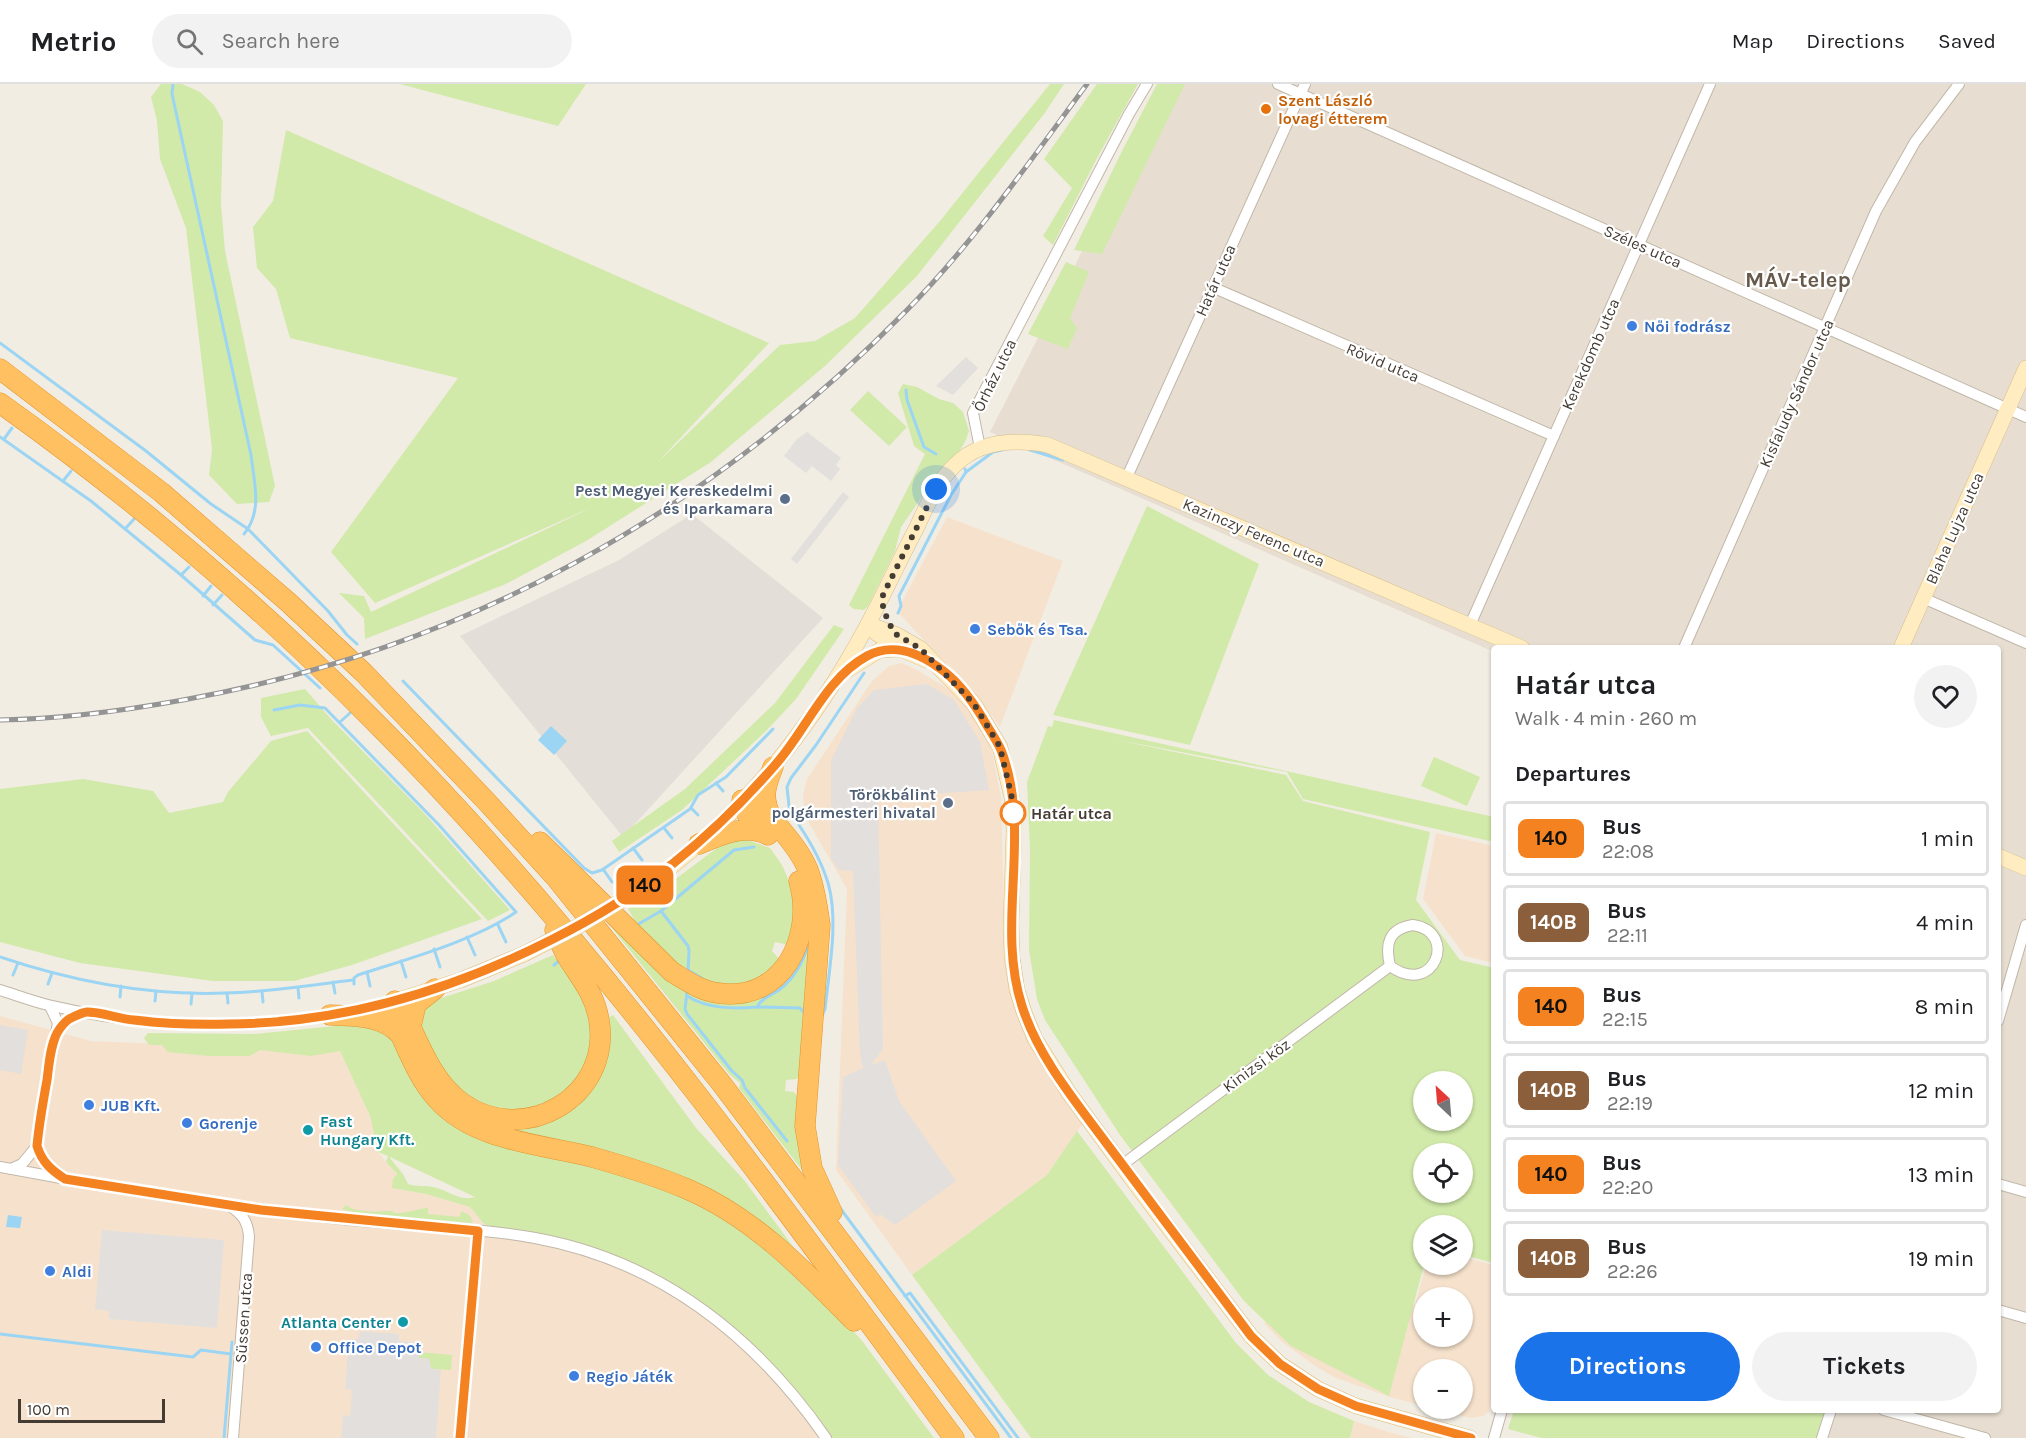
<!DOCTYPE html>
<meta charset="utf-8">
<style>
body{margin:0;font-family:Karla,sans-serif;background:#f2f2f2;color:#202124;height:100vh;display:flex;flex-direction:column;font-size:22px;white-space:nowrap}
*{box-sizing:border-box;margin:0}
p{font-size:20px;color:#757577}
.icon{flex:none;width:33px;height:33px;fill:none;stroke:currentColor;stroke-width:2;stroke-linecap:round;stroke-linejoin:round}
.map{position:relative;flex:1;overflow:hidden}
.details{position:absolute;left:1491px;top:561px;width:510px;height:768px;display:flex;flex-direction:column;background:#fff;border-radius:6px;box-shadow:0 2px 4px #0004}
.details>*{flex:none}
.badge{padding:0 12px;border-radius:9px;font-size:21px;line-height:39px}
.needle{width:39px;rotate:334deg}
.fabs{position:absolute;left:1413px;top:987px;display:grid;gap:12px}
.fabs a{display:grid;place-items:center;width:60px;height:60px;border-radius:50%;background:#fff;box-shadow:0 2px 4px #0004;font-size:30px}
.scale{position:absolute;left:18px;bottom:15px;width:147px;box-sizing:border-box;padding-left:6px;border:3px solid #443c33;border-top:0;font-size:16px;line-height:21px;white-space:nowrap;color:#443c33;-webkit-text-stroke:4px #fff;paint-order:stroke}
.you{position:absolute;width:30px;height:30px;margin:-15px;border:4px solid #fff;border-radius:50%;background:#1a73e8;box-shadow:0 0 0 9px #1a73e833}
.map>.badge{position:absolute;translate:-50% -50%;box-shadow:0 0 0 3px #fff}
h2{padding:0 24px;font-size:22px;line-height:54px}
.round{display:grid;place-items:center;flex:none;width:63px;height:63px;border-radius:32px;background:#f2f2f2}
.overview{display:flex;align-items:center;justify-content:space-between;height:102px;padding:0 24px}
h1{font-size:28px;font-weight:700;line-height:45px}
.button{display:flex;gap:12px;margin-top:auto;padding:12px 24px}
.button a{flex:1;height:69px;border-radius:36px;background:#1a73e8;color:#fff;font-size:24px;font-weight:700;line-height:69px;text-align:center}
.button a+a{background:#f2f2f2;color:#202124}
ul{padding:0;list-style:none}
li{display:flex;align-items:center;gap:18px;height:75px;margin:0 12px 9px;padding:0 12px;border:3px solid #e0e0e0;border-radius:6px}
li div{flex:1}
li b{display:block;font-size:22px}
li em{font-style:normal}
li .badge{min-width:66px;font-weight:700;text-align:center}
header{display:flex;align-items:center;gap:36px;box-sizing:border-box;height:84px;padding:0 30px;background:#fff;border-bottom:2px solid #e0e0e0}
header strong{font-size:28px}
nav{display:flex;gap:33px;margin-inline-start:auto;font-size:21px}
.search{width:420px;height:54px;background:#f2f2f2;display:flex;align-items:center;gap:15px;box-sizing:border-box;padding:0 21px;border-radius:33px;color:#757577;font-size:22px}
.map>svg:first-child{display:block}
.residential{fill:#e7ded1}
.commercial{fill:#f6e2cc;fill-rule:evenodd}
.industrial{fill:#e4ded8}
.green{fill:#d1e9a9;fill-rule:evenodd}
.parking{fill:#e3dfdc}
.water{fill:#9bd5f3}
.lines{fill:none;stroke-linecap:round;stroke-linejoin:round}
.stream{stroke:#9bd5f3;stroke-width:3}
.street-casing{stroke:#c1b7a8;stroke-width:12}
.secondary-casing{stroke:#d4be90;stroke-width:16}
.highway-casing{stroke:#e4932b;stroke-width:21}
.street{stroke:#fff;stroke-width:10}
.secondary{stroke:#ffecc0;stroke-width:15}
.highway{stroke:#ffc061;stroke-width:20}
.rail-casing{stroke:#949494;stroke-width:5}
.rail{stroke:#fff;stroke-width:3;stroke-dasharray:9;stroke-linecap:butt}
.secondary-bridge-casing{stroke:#d4be90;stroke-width:16;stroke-linecap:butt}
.secondary-bridge{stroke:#ffecc0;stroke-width:15}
.line-casing{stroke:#fff;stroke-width:14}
.line{stroke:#f58220;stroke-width:9}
.walk{stroke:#443c33;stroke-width:6;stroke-dasharray:0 10.8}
.food-dot{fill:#e8710a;stroke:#fff;stroke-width:2}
.shop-dot{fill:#3f7fe0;stroke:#fff;stroke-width:2}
.service-dot{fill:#5c6f8a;stroke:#fff;stroke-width:2}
.stop-dot{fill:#fff;stroke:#f58220;stroke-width:3}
.culture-dot{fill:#0f9aa8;stroke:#fff;stroke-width:2}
.labels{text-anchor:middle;stroke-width:4.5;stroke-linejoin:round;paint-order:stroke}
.food-label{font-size:16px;font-weight:bold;fill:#c56008;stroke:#fff;text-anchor:start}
.street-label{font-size:16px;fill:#443c33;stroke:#fff}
.shop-label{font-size:16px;font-weight:bold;fill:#366cbe;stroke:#fff;text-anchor:start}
.service-label{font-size:16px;font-weight:bold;fill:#4e5e75;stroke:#fff;text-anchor:end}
.stop-label{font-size:16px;font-weight:bold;fill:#443c33;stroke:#fff;text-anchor:start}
.culture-label{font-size:16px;font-weight:bold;fill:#0d838f;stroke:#fff;text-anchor:start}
.district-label{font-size:22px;font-weight:bold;fill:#685a4a;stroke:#fff}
</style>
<header>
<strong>Metrio</strong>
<div class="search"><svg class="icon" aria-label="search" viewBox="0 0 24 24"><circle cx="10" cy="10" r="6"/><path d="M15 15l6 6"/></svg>Search here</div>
<nav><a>Map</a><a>Directions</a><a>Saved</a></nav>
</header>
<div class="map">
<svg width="2026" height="1354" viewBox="0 0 2026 1354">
<rect width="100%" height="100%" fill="#f2ede3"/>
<path class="residential" d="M1167,0H2026V1354H1816L1825,1326H1998V564H1494V568L990,348Z"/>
<g class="commercial">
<path d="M947,433L1063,477L1000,643L963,595L930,563L897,527Z"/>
<path d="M902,579L919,587L955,609L974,630L991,662L1001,713L1005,873L1027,955L1049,992L1083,1039L1047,1091L912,1191L836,1086L847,805L810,741L805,730L803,711L807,695L872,597L889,582Z"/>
<path d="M1436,749L1494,762V879L1465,872L1423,815Z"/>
<path d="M0,932L91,957L340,967L370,1032L378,1068L397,1091L392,1104L426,1110L470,1123L484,1140L489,1142L550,1152L704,1221L757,1264L782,1290L832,1354H0Z"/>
<path d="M1463,1173L1494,1181V1309L1489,1327L1483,1332L1471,1334L1434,1325L1462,1324V1286H1424L1423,1322L1390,1313L1336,1294L1315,1282L1281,1257L1264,1239L1316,1195L1415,1221L1426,1181L1462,1180ZM1424,1214H1462V1252H1424Z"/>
<path d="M1354,1337L1392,1349L1412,1354H1350Z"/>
</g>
<path class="industrial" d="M692,430L823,534L623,753L460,552L619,476Z"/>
<g class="green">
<path d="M161,0H182L200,8L214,21L223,37L221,120L225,167L275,402L269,418L237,420L209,391L212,365L186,144L160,75L157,37L151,13Z"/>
<path d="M400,0H586L558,42Z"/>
<path d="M1050,0H1064L1044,30L917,192L825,282L711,378L586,457L506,500L365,555L364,534L339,509L364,512L371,528L595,422L375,519L331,468L458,294L290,254L276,205L257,184L253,143L273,117L286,46L769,259L657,379L780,261L815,257L855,234L940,137Z"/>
<path d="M1097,0H1138L1097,74L1053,161L1043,152L1072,104L1044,75Z"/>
<path d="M1157,0H1185L1102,170L1074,166L1122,67Z"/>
<path d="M1066,178L1089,188L1070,234L1077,244L1068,265L1028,250Z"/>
<path d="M903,300L917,303L939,315L953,319L963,328L969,347L966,356L959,368L941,385L901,443L895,467L868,522L864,526L854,525L849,521L925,370L914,362L898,309Z"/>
<path d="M868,307L907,343L889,362L850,326Z"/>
<path d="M1147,422L1259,480L1190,661L1053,631Z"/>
<path d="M834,541L844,545L796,615L767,646L682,726L619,768L612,757L685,705L775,619Z"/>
<path d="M305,605L331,635L424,729L510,826L488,837L308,644L271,652L261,633V614Z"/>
<path d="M1054,636L1494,733V758L1303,715L1287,688L1112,655L1286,691L1303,717L1430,748L1416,816L1460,876L1494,884V1179L1463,1171L1462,1142H1424V1181L1389,1312L1291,1262L1244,1217L1120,1051L1045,936L1037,915L1029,866L1030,765L1027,698L1048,642L1052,643ZM1424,998H1462V1036H1424ZM1424,1070H1462V1108H1424Z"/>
<path d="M307,647L482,835L352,881L294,897H213L80,879L0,858V705L83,695L153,707L169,729L223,718L228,708L271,657Z"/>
<path d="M1434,673L1480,693L1467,722L1421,702Z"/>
<path d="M742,754L770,764L782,781L794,808L797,841L789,861L775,858L772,867L781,877L763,896L720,905L686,891L639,844L628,825L657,809L725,758Z"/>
<path d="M614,842L639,866L748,915L809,847L813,848L800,991L797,995L786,996L785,1007L794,1008L798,1013L804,1085L802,1086L739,1004L740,999L730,991L612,844Z"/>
<path d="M553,871L575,902L593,933L592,971L571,1008L522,1028L484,1024L448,996L418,937L426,919L494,897Z"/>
<path d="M613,931L696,1044L744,1096L797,1168L770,1148L514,1045L558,1034L577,1023L599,994L608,934Z"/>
<path d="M365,939L391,950L448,1032L663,1102L724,1131L814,1203L863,1258L934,1354H832L782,1290L757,1264L704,1221L550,1152L490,1142L484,1140L470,1123L426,1110L392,1104L393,1095L397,1090L386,1078L388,1072L378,1068L370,1032L340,967L311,972L260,966L250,972H209L168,968L162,961H149L144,954L148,949L255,950ZM390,1074V1073L475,1113C459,1118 447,1105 433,1103C424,1101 417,1103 408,1100L403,1090Z"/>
<path d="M1077,1047L1236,1259L1268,1291L1309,1318L1354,1337L1350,1354H1031L912,1191L1047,1091Z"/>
<path d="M346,1121C357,1130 379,1127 393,1127L394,1129H403L404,1128C413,1128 419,1124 428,1124V1130L460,1133L461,1127L469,1131L473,1137L469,1141L346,1130L343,1128L356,1129L342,1125Z"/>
<path d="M419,1268L452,1271L451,1286L433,1285L430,1282V1275L412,1273Z"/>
<path d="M1514,1326H1825L1816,1354H1541L1508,1345Z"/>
</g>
<g class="parking">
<path d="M966,273L978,284L953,311L936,302Z"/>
<path d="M807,348L841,374L836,381L840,385L831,397L812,382L806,389L784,372L797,355Z"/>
<path d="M843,408L849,413L797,480L791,475Z"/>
<path d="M927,600L954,616L980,658L989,706L878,714L883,965L871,981L885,976L899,1017L956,1097L895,1141L880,1130L876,1133L838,1081L843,993L863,984L860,970L853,787L839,786L831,775V677L857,624L874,606Z"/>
<path d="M0,941L28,946L21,990L0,986Z"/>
<path d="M102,1146L224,1156L217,1244L109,1235V1227L95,1225Z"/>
<path d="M360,1247L399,1250V1257L420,1259L419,1274L430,1275V1283L433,1285L441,1286L436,1354H341L343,1331L350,1332L352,1306L345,1305L349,1255H358Z"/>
</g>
<g class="water">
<path d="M551,642L567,657L554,671L538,656Z"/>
<path d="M8,1131L22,1133L20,1144L6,1143Z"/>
</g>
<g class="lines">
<g class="stream">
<path d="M173,0L172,10L251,371C254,398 263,427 244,450"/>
<path d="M0,259L146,367L211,420L248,445L328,527L347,551L357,560"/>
<path d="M906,306L907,316L924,363L936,370"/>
<path d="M0,353L91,417L181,491L255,556L273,561L320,604"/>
<path d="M4,355L12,344"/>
<path d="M1030,366L1063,376"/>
<path d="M966,388L993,368L1002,366"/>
<path d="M63,397L71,387"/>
<path d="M125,445L134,435"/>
<path d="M181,491L189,483"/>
<path d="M203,512L211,502"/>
<path d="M213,521L222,511"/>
<path d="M898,529L901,522L899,512L951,411L966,388L965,385"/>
<path d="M403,597L584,784L592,789L602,786L690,725L698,711L726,693L773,645"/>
<path d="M274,626L300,621L325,624L439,741L516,828C474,857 407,875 358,891L354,894V900"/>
<path d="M340,638L350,629"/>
<path d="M716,699L723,707"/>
<path d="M691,724L698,731"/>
<path d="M795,735L789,722L787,703L791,694L816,661L864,589"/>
<path d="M799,741C811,759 822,779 828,799C839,835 829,887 825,925L822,932"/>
<path d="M664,744L672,754"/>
<path d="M633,764L642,776"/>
<path d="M603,785L612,798"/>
<path d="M661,827L688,862L689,867L688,887"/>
<path d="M498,841L506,858"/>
<path d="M635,842L661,827L734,766L754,763"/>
<path d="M467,853L475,871"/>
<path d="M434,865L440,883"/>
<path d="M0,873C71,897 150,912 226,909C269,908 311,901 353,896"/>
<path d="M401,877L406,893"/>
<path d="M554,881L561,875"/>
<path d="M688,886L703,895"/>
<path d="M367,888L370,902"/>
<path d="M13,891L18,879"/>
<path d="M333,898L335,909"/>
<path d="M48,900L52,889"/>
<path d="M298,904L299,914"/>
<path d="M262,908L263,918"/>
<path d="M687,908L685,925L687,930L732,987L742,996L745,1004L787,1057"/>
<path d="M227,909L228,919"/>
<path d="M687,912C708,925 733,925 757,923C761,914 772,911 779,906C795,894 804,876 809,858"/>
<path d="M120,913L121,902"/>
<path d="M155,917L156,907"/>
<path d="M191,920L192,909"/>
<path d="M757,923L800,924L805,930"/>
<path d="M840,1124L1011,1354"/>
<path d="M905,1212L910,1209L1018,1354"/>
<path d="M0,1250L193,1273L201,1266L231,1270"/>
<path d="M224,1354L232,1258"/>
</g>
<g class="street-casing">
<g id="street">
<path d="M1278,0L2026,333"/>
<path d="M1212,203L1554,352"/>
<path d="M980,364L973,329L1129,30L1147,0"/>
<path d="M1127,393L1305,0"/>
<path d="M1923,514L2026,559"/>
<path d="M1470,541L1710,0"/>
<path d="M1684,564L1876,127L1915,58L1959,0"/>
<path d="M1413,841C1459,848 1434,914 1390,882C1385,860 1388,845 1413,841Z"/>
<path d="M0,906C16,911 32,917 48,921C141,943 240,948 333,930"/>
<path d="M50,922L58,939L49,983L37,1062C42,1077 49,1084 62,1093"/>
<path d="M352,926L395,917"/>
<path d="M1998,937L2026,841"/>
<path d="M58,948C65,937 72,933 85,928"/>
<path d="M1122,1081L1390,882"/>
<path d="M0,1083C110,1104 220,1121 332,1134C399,1142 468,1142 535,1154C661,1177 754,1251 826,1354"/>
<path d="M11,1085L22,1080L37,1062"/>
<path d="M1998,1100L2026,1108"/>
<path d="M230,1122C242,1130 248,1137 249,1153L233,1354"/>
<path d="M1998,1226L2026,1234"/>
<path d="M1884,1326L1985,1354"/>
<path d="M460,1354L478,1147"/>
<path d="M1494,1354L1502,1326"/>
<path d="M1822,1354L1831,1326"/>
</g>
</g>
<g class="secondary-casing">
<g id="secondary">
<path d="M868,540L897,551L921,565L974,620L1000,663L1012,714L1014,746L1011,840L1012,873L1017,906L1024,928L1035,955L1069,1009L1140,1106L1251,1252L1280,1280L1318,1305L1356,1322L1470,1354"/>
<path d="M876,549L900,565L926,576"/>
<path d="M1901,564L2026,284"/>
<path d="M844,588L880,566L900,565"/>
<path d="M1998,772L2026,784"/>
<path d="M619,818C635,808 651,799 665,788C751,721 817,635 868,540C885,508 900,475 917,443C927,421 937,398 955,381C980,356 1015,355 1048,361L1522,564"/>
<path d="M395,917L461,896L524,870"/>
</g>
</g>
<g class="highway-casing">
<g id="highway">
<path d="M0,285L161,408L288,518L364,589L487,718L556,794L721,999L989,1354"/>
<path d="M0,319C133,414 258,520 373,636C591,854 771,1107 954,1354"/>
<path d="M772,736C762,713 764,706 773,683"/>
<path d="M766,749C757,740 742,730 742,716C764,719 800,766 808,786C815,804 817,822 820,841L805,1042L812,1084L832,1128"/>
<path d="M540,758L672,888C687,897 701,907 718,909C783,919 815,852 799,797"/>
<path d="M699,760C720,751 746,739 768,751"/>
<path d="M555,846C558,854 562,863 566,871C579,892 595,910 599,936C612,1013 524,1063 462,1019C438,1002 425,974 413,948C409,937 404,925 395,917L391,927L393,935C407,962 416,992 437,1015C474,1057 540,1060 592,1073C624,1082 656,1092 687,1105C753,1133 804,1186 854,1237"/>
<path d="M330,931C356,932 381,931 400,950"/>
<path d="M411,942L416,920L435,905"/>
</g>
</g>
<use href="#street" class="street"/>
<use href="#secondary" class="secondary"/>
<use href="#highway" class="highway"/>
<g class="rail-casing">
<path id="rail" d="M0,636C62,635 122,627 183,616C464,566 708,429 907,226C974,158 1030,77 1087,0"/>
</g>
<use href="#rail" class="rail"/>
<g class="secondary-bridge-casing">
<path id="secondary-bridge" d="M524,870L577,843L619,818"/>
</g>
<use href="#secondary-bridge" class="secondary-bridge"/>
</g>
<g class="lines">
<g class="line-casing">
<path id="line" d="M460,1354L478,1147L261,1126L65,1095C51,1086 42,1078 37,1062C39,1040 43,1018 47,996C49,981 50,963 57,949C60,944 65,938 69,935C73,933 83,928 87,928C102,928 119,935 134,936C166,940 198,941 230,940C342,939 452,906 551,856C643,810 709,757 776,680C807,645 825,595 867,572C891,559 917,568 938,583C956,595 971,615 982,633C988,644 996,655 1001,666C1033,748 995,839 1022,922C1038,973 1076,1018 1107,1060C1155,1124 1203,1188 1251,1252L1280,1280L1318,1305L1356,1322L1471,1354"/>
</g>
<use href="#line" class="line"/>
<path class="walk" d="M936,405L883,511V525L892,545L897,551L921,565L974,620L1000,663L1012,714L1013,729"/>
</g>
<circle class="food-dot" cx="1266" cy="25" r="6"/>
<g class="shop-dot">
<circle cx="1632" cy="242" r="6"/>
<circle cx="975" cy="545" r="6"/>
<circle cx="89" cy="1021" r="6"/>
<circle cx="187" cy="1039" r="6"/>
<circle cx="50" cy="1187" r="6"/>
<circle cx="316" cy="1263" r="6"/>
<circle cx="574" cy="1292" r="6"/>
</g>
<g class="service-dot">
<circle cx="785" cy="415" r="6"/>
<circle cx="948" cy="719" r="6"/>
</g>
<circle class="stop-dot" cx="1013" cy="729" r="12"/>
<g class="culture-dot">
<circle cx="308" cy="1046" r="6"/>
<circle cx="403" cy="1238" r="6"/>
</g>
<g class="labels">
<g class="food-label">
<text x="1278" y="22">Szent László<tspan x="1278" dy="18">lovagi étterem</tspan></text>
</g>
<g class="street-label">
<text transform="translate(1643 162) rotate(24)" y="6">Széles utca</text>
<text transform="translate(1215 196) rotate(-66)" y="6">Határ utca</text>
<text transform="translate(1590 270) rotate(-66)" y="6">Kerekdomb utca</text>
<text transform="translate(1383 278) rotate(23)" y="6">Rövid utca</text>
<text transform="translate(994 291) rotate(-64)" y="6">Őrház utca</text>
<text transform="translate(1796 309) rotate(-66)" y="6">Kisfaludy Sándor utca</text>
<text transform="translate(1954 444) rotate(-66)" y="6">Blaha Lujza utca</text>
<text transform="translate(1254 448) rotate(23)" y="6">Kazinczy Ferenc utca</text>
<text transform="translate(1256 981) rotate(-36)" y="6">Kinizsi köz</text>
<text transform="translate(243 1234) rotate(-86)" y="6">Süssen utca</text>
</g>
<g class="shop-label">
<text x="1644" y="248">Női fodrász</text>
<text x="987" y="551">Sebők és Tsa.</text>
<text x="101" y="1027">JUB Kft.</text>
<text x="199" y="1045">Gorenje</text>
<text x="62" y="1193">Aldi</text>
<text x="328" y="1269">Office Depot</text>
<text x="586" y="1298">Regio Játék</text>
</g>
<g class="service-label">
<text x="773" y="412">Pest Megyei Kereskedelmi<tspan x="773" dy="18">és Iparkamara</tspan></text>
<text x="936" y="716">Törökbálint<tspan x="936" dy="18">polgármesteri hivatal</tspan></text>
</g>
<g class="stop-label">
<text x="1031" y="735">Határ utca</text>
</g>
<g class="culture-label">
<text x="320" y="1043">Fast<tspan x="320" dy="18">Hungary Kft.</tspan></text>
<text x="391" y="1244" text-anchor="end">Atlanta Center</text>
</g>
<g class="district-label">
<text x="1798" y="203">MÁV-telep</text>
</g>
</g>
</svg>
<div class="fabs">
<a><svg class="needle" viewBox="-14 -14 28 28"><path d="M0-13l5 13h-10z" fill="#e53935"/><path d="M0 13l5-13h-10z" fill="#757577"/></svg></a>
<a><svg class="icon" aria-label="locate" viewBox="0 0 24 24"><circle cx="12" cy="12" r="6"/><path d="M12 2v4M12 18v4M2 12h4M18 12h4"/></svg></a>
<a><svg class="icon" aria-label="layers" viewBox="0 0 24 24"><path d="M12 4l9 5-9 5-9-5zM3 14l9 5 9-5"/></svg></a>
<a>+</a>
<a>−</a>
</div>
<div class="scale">100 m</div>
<div class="you" style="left:936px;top:405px"></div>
<b class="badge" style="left:645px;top:801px;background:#f58220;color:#111">140</b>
<section class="details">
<div class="overview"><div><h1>Határ utca</h1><p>Walk · 4 min · 260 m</p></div><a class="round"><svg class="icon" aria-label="heart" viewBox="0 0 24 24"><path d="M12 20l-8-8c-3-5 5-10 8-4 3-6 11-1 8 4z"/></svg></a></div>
<h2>Departures</h2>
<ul>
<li><span class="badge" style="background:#f58220;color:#111">140</span><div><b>Bus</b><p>22:08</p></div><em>1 min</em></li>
<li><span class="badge" style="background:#8b5e3c;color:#fff">140B</span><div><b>Bus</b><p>22:11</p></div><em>4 min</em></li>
<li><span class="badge" style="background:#f58220;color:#111">140</span><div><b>Bus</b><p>22:15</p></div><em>8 min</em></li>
<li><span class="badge" style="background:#8b5e3c;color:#fff">140B</span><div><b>Bus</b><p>22:19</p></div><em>12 min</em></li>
<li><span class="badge" style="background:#f58220;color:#111">140</span><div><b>Bus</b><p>22:20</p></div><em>13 min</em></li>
<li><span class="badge" style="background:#8b5e3c;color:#fff">140B</span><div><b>Bus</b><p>22:26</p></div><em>19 min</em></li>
</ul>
<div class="button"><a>Directions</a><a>Tickets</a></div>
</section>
</div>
